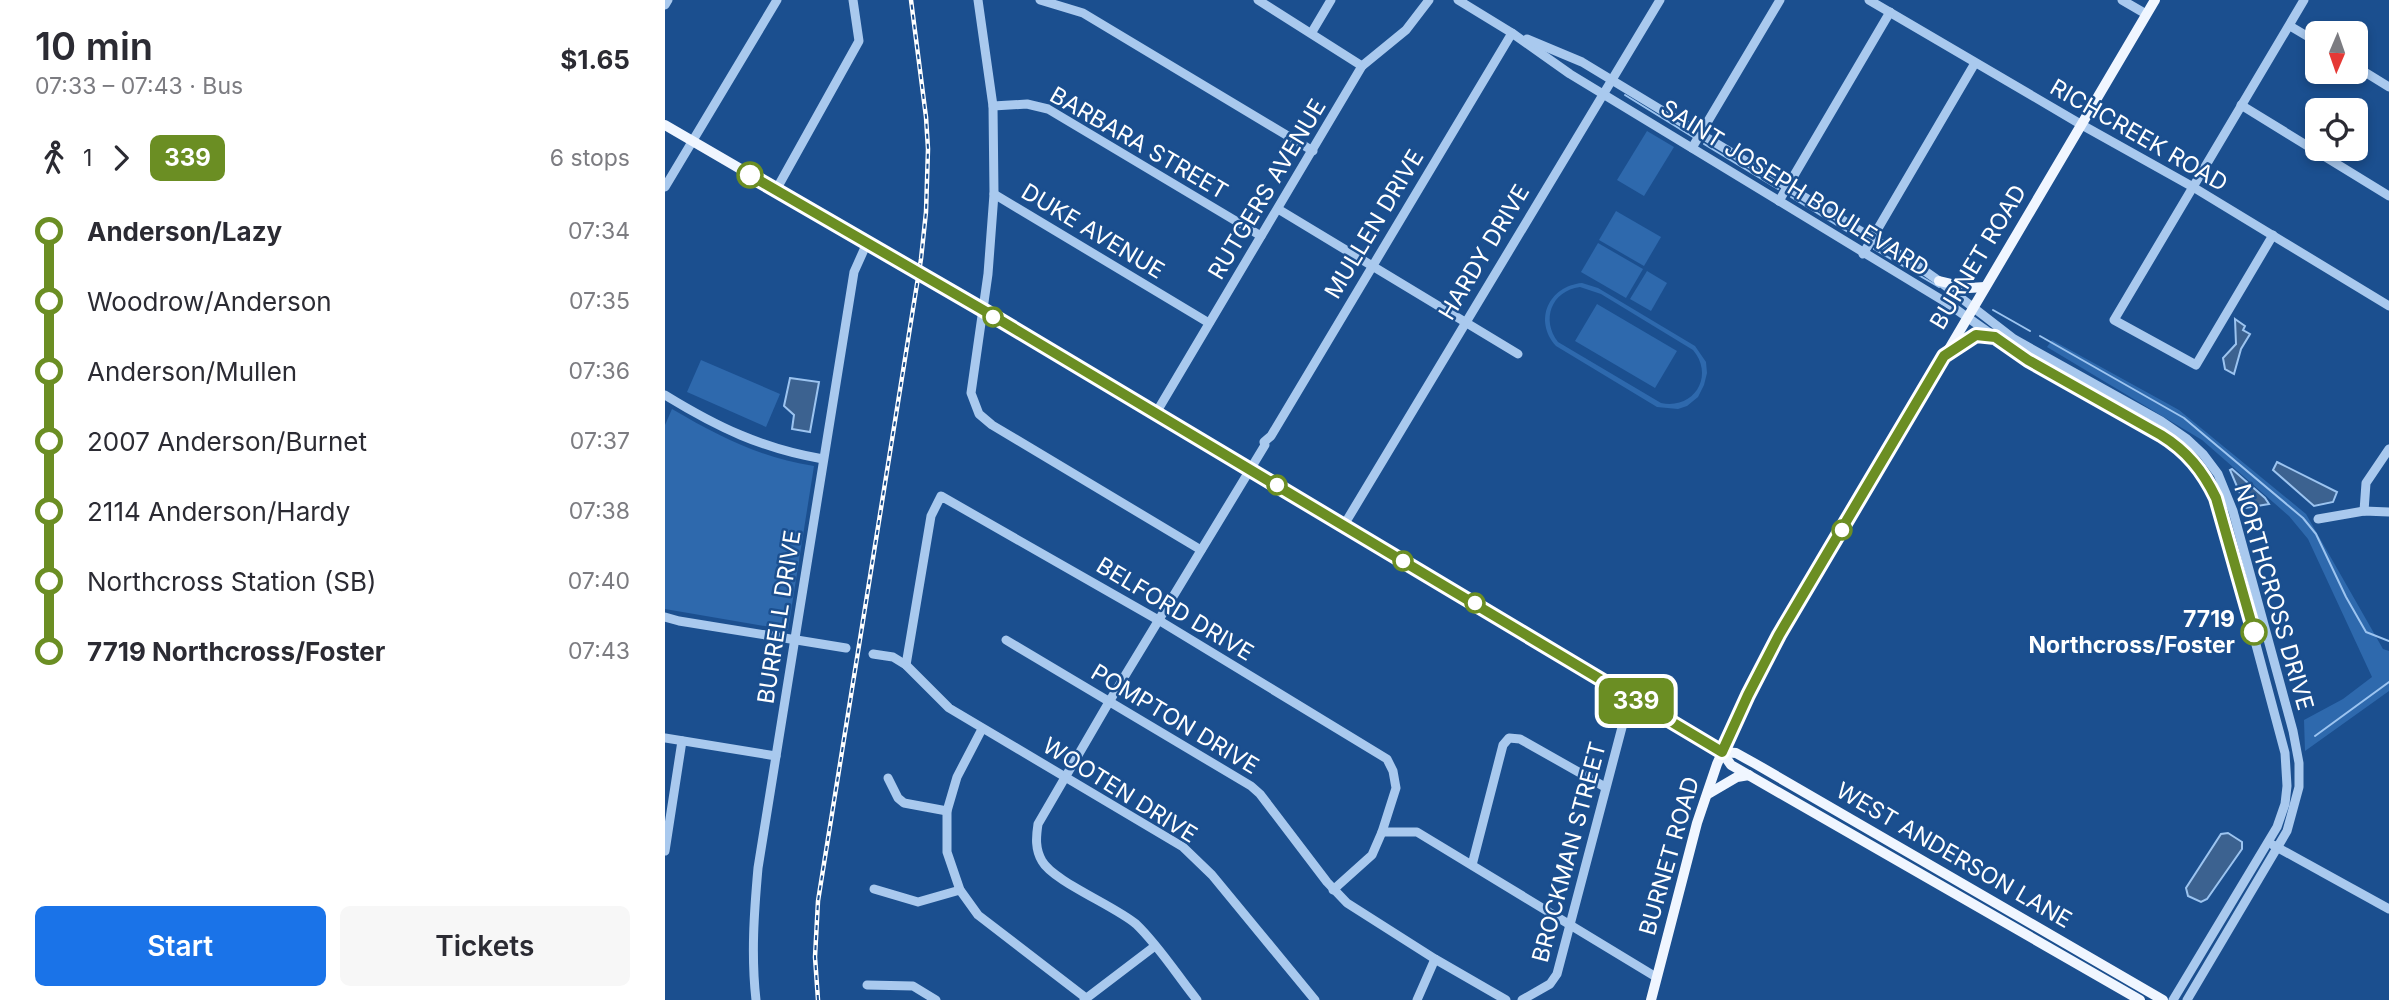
<!DOCTYPE html>
<meta charset="utf-8">
<style>
body{margin:0;font-family:Inter,sans-serif;background:#f7f7f7;color:#2b2b33;height:100vh;display:flex;flex-direction:column;font-size:26px;white-space:nowrap}
*{box-sizing:border-box;margin:0}
p{font-size:23px;color:#7c7c81}
.icon{flex:none;width:38px;height:38px;fill:none;stroke:currentColor;stroke-width:2;stroke-linecap:round;stroke-linejoin:round}
.map{position:relative;flex:1;overflow:hidden}
.sheet{display:flex;flex-direction:column;background:#fff;width:665px}
.sheet>*{flex:none}
.badge{padding:0 14px;border-radius:10px;font-size:24px;line-height:46px}
.needle{width:46px;rotate:182deg}
.controls{position:absolute;left:1640px;top:21px;display:grid;gap:14px}
.controls a{display:grid;place-items:center;width:63px;height:63px;border-radius:10px;background:#fff;box-shadow:0 4px 10px #0003;font-size:35px}
.map>.badge{position:absolute;translate:-50% -50%;box-shadow:0 0 0 4px #fff}
.legs{display:flex;align-items:center;gap:10px;height:77px;padding:0 35px;font-size:23px}
.legs p{margin-inline-start:auto}
.overview{display:flex;align-items:center;justify-content:space-between;height:119px;padding:0 35px}
h1{font-size:38px;font-weight:600;line-height:52px}
.cta{display:flex;gap:14px;margin-top:auto;padding:14px 35px}
.cta a{flex:1;height:80px;border-radius:10px;background:#1a73e8;color:#fff;font-size:28px;font-weight:600;line-height:80px;text-align:center}
.cta a+a{background:#f7f7f7;color:#2b2b33}
ul{padding:0 35px;list-style:none}
li{display:flex;align-items:center;gap:24px;height:70px;font-size:26px}
li i{display:grid;place-items:center;width:10px;height:100%;margin:0 9px;background:currentColor}
li i::after{content:'';width:18px;height:18px;margin:-9px;border:5px solid;border-radius:50%;background:#fff}
li p{margin-inline-start:auto}
li:first-child i{background:linear-gradient(#0000 50%,currentColor 0)}
li:last-child i{background:linear-gradient(currentColor 50%,#0000 0)}
main{display:flex;flex:1;min-height:0}
.map>svg:first-child{display:block}
.green{fill:#2e69ad;fill-rule:evenodd}
.water{fill:#3c6290;stroke:#9cc4f0;stroke-width:2}
.lines{fill:none;stroke-linecap:round;stroke-linejoin:round}
.stream{stroke:#9cc4f0;stroke-width:2}
.minor{stroke:#a9c9ee;stroke-width:9}
.major{stroke:#f0f6ff;stroke-width:10}
.rail-casing{stroke:#fff;stroke-width:4.5}
.rail{stroke:#1b4f8f;stroke-width:2;stroke-dasharray:5;stroke-linecap:butt}
.line-1-casing{stroke:#fff;stroke-width:16}
.line-1{stroke:#6b8e23;stroke-width:10}
.stop-1-dot{fill:#fff;stroke:#6b8e23;stroke-width:3.5}
.labels{text-anchor:middle;stroke-width:5;stroke-linejoin:round;paint-order:stroke}
.street-label{font-size:23px;fill:#fff;stroke:#1b4f8f}
.stop-label{font-size:23px;font-weight:bold;fill:#fff;stroke:#1b4f8f;text-anchor:end}
</style>
<main>
<section class="sheet">
<div class="overview"><div><h1>10 min</h1><p>07:33 – 07:43 · Bus</p></div><b>$1.65</b></div>
<div class="legs"><svg class="icon" aria-label="walk" viewBox="0 0 24 24"><circle cx="13" cy="4" r="2"/><path d="M13 8l-2 6 4 7M11 14l-3 7M7 12l3-4h3l4 4"/></svg>1<svg class="icon" aria-label="forward" viewBox="0 0 24 24"><path d="M9 5l7 7-7 7"/></svg><b class="badge" style="background:#6b8e23;color:#fff">339</b><p>6 stops</p></div>
<ul>
<li><i style="color:#6b8e23"></i><b>Anderson/Lazy</b><p>07:34</p></li>
<li><i style="color:#6b8e23"></i><span>Woodrow/Anderson</span><p>07:35</p></li>
<li><i style="color:#6b8e23"></i><span>Anderson/Mullen</span><p>07:36</p></li>
<li><i style="color:#6b8e23"></i><span>2007 Anderson/Burnet</span><p>07:37</p></li>
<li><i style="color:#6b8e23"></i><span>2114 Anderson/Hardy</span><p>07:38</p></li>
<li><i style="color:#6b8e23"></i><span>Northcross Station (SB)</span><p>07:40</p></li>
<li><i style="color:#6b8e23"></i><b>7719 Northcross/Foster</b><p>07:43</p></li>
</ul>
<div class="cta"><a>Start</a><a>Tickets</a></div>
</section>
<div class="map">
<svg width="1724" height="1000" viewBox="0 0 1724 1000">
<rect width="100%" height="100%" fill="#1b4f8f"/>
<g class="green">
<path d="M982,131L1009,147L979,196L952,180Z"/>
<path d="M951,211L996,237L979,266L934,240Z"/>
<path d="M933,243L978,269L961,298L916,272Z"/>
<path d="M982,271L1002,283L986,311L965,299Z"/>
<path d="M917,283L933,288L1030,346L1041,362L1042,373L1039,385L1033,397L1022,406L1013,409L992,407L891,346C868,320 884,286 917,283ZM915,287L936,294L1028,350C1050,376 1029,410 996,403L893,342C876,320 886,291 915,287Z"/>
<path d="M932,304L1012,351L990,388L910,341Z"/>
<path d="M1387,340L1514,410L1641,514L1718,649L1724,651V691L1640,751L1639,720L1678,699L1707,677L1643,539L1624,516L1537,440L1382,347Z"/>
<path d="M36,360L115,394L101,427L22,392Z"/>
<path d="M7,409C55,437 94,457 149,466L123,630L0,609V425Z"/>
</g>
<g class="water">
<path d="M1570,319L1580,326L1578,330L1585,334L1576,349L1569,374L1560,369L1558,358L1571,344Z"/>
<path d="M125,378L154,382L145,432L127,429L129,415L119,406Z"/>
<path d="M1612,462L1672,492L1668,502L1649,506L1608,470Z"/>
<path d="M1567,469L1600,498L1604,504L1581,508L1565,470Z"/>
<path d="M1563,833L1577,842V849L1542,899L1536,902L1523,896L1521,888L1556,834Z"/>
</g>
<g class="lines">
<g class="stream">
<path d="M960,95L1028,137"/>
<path d="M1039,144L1113,189"/>
<path d="M1126,197L1196,240"/>
<path d="M1209,249L1274,287"/>
<path d="M1328,310L1365,331"/>
<path d="M1375,336L1519,418L1638,518L1651,534L1681,597L1701,632L1724,641"/>
<path d="M1650,736L1724,682"/>
</g>
<g class="minor">
<path d="M313,0L328,106L329,194L323,274L306,393L314,414L327,425L536,550"/>
<path d="M375,0L418,13L648,151"/>
<path d="M593,0L697,66"/>
<path d="M793,0L847,33L905,74L1282,303L1363,360L1496,435L1514,447L1536,470L1551,498L1556,514L1620,753L1622,786L1620,804L1612,827L1508,1000"/>
<path d="M1204,0L1417,125L1528,187L1724,306"/>
<path d="M1457,0L1481,14"/>
<path d="M0,5L3,0"/>
<path d="M1625,26L1652,42"/>
<path d="M647,32L666,0"/>
<path d="M862,39L917,62L1250,264L1274,281L1349,339L1496,421L1522,439L1538,454L1553,474L1568,511L1628,731L1634,763V787L1622,831L1522,1000"/>
<path d="M1690,66L1724,87"/>
<path d="M1576,105L1724,196"/>
<path d="M328,106L362,104L383,109L596,236"/>
<path d="M1027,148L1115,0"/>
<path d="M0,187L112,0"/>
<path d="M111,190L194,41L188,0"/>
<path d="M329,194L544,323"/>
<path d="M1114,201L1225,12"/>
<path d="M613,209L853,354"/>
<path d="M1608,235L1531,365L1449,320L1639,0"/>
<path d="M1198,254L1310,63"/>
<path d="M0,395C52,427 98,449 158,459"/>
<path d="M491,413L697,66L741,30L764,0"/>
<path d="M1699,511L1701,483L1724,449"/>
<path d="M1653,519L1699,511L1724,512"/>
<path d="M679,525L995,0"/>
<path d="M0,617L14,621L181,648"/>
<path d="M341,640L586,786L595,794L662,882L682,903L770,959L841,1000"/>
<path d="M208,654L228,657L241,665L284,708L518,847L547,875L650,1000"/>
<path d="M241,665L266,516L276,496L495,621L722,759L728,771L731,788L717,832L707,855L668,890"/>
<path d="M317,729L292,777L282,811V852L295,890L313,915L421,998"/>
<path d="M0,738L111,756"/>
<path d="M223,778L233,798L239,803L282,811"/>
<path d="M717,832H752L991,977"/>
<path d="M1608,845L1724,909"/>
<path d="M0,851L17,741"/>
<path d="M807,865L838,745L844,738L855,739L940,787"/>
<path d="M209,889L253,902L295,890"/>
<path d="M202,985L248,986L271,1000"/>
<path d="M91,1000C86,956 89,913 93,868L189,272L202,243"/>
<path d="M419,1000L490,946"/>
<path d="M532,1000C512,975 494,946 471,924C450,906 388,881 377,861C370,849 371,837 373,824L444,702L600,445L599,442L606,436L847,33"/>
<path d="M752,1000L770,959"/>
<path d="M857,1000L885,984L892,974L965,697"/>
</g>
<g class="major">
<path d="M0,125L318,310L965,697L1057,752L1066,765L1475,1000"/>
<path d="M1274,281L1304,288L1320,287"/>
<path d="M1284,352L1311,335L1330,337"/>
<path d="M1057,752L1071,753L1089,763L1498,1000"/>
<path d="M1043,794L1072,777L1084,775"/>
<path d="M986,1000L1032,823L1052,764L1094,671L1490,0"/>
</g>
<g class="rail-casing">
<path id="rail" d="M153,1000L150,957L153,901L256,259L261,212L263,149L261,117L246,0"/>
</g>
<use href="#rail" class="rail"/>
</g>
<g class="lines">
<g class="line-1-casing">
<path id="line-1" d="M85,175L318,310L1057,752L1083,695L1114,635L1279,356L1311,335L1330,337L1363,360L1496,435C1522,451 1538,471 1551,498L1589,632"/>
</g>
<use href="#line-1" class="line-1"/>
</g>
<g class="stop-1-dot">
<circle cx="85" cy="175" r="12"/>
<circle cx="328" cy="317" r="9"/>
<circle cx="612" cy="485" r="9"/>
<circle cx="1177" cy="530" r="9"/>
<circle cx="738" cy="561" r="9"/>
<circle cx="810" cy="603" r="9"/>
<circle cx="1589" cy="632" r="12"/>
</g>
<g class="labels">
<g class="street-label">
<text transform="translate(1474 135) rotate(30)" y="8">RICHCREEK ROAD</text>
<text transform="translate(474 143) rotate(30)" y="8">BARBARA STREET</text>
<text transform="translate(1130 188) rotate(32)" y="8">SAINT JOSEPH BOULEVARD</text>
<text transform="translate(602 189) rotate(-59)" y="8">RUTGERS AVENUE</text>
<text transform="translate(709 224) rotate(-59)" y="8">MULLEN DRIVE</text>
<text transform="translate(428 231) rotate(31)" y="8">DUKE AVENUE</text>
<text transform="translate(819 252) rotate(-59)" y="8">HARDY DRIVE</text>
<text transform="translate(1313 257) rotate(-59)" y="8">BURNET ROAD</text>
<text transform="translate(1609 597) rotate(74)" y="8">NORTHCROSS DRIVE</text>
<text transform="translate(510 609) rotate(31)" y="8">BELFORD DRIVE</text>
<text transform="translate(114 617) rotate(-81)" y="8">BURRELL DRIVE</text>
<text transform="translate(510 719) rotate(31)" y="8">POMPTON DRIVE</text>
<text transform="translate(455 790) rotate(32)" y="8">WOOTEN DRIVE</text>
<text transform="translate(904 852) rotate(-75)" y="8">BROCKMAN STREET</text>
<text transform="translate(1289 855) rotate(30)" y="8">WEST ANDERSON LANE</text>
<text transform="translate(1004 856) rotate(-74)" y="8">BURNET ROAD</text>
</g>
<g class="stop-label">
<text x="1570" y="627">7719<tspan x="1570" dy="26">Northcross/Foster</tspan></text>
</g>
</g>
</svg>
<div class="controls">
<a><svg class="needle" viewBox="-14 -14 28 28"><path d="M0-13l5 13h-10z" fill="#e53935"/><path d="M0 13l5-13h-10z" fill="#7c7c81"/></svg></a>
<a><svg class="icon" aria-label="locate" viewBox="0 0 24 24"><circle cx="12" cy="12" r="6"/><path d="M12 2v4M12 18v4M2 12h4M18 12h4"/></svg></a>
</div>
<b class="badge" style="left:971px;top:701px;background:#6b8e23;color:#fff">339</b>
</div>
</main>
